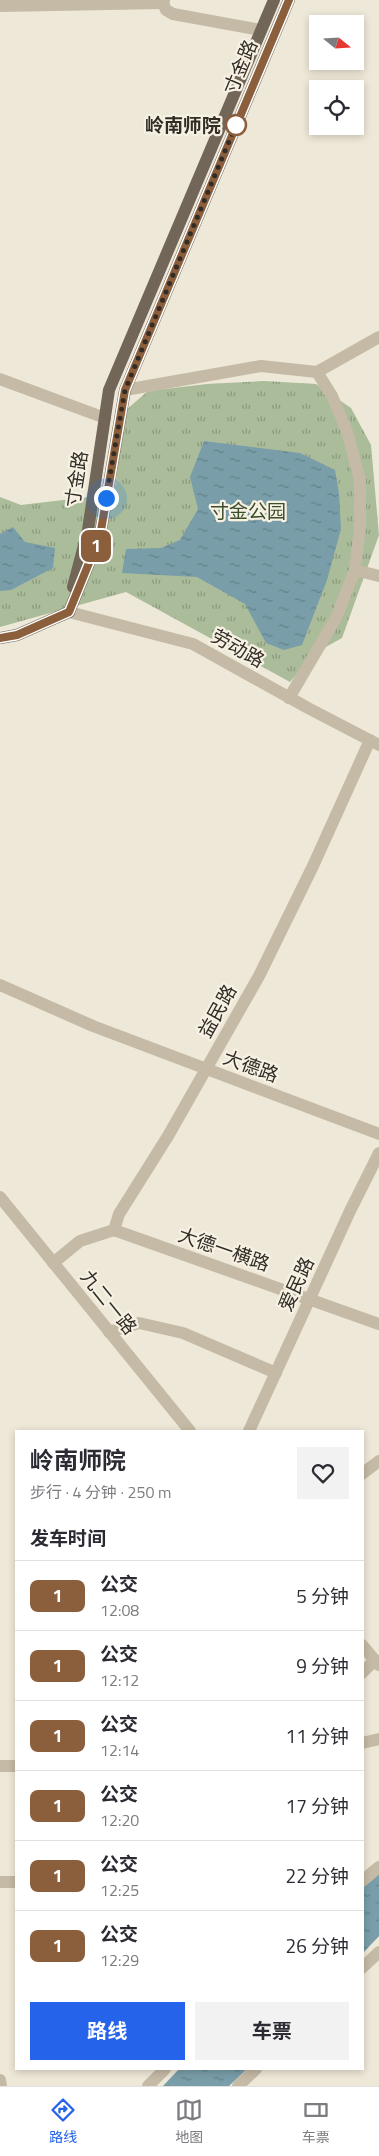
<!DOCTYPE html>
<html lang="zh">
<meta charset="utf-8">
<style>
body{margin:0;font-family:"Titillium Web","Noto Sans SC",sans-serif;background:#f2f2f3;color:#2b2b33;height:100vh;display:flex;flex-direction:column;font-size:19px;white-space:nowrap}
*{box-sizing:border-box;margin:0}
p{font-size:16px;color:#7c7c81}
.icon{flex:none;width:28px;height:28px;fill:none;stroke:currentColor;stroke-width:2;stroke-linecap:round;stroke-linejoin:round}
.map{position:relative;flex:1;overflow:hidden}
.sheet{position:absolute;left:15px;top:1430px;width:349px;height:640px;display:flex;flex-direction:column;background:#fff;border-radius:0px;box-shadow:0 2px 8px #0003}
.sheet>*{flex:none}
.badge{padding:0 10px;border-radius:8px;font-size:18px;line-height:32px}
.needle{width:32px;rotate:108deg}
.buttons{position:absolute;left:309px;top:15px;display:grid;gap:10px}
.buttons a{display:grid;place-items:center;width:55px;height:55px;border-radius:0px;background:#fff;box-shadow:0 2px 8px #0003;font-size:25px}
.you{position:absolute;width:25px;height:25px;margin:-12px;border:4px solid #fff;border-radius:50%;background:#1a73e8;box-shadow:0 0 0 8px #1a73e833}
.map>.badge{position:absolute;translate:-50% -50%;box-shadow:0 0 0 2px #fff}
h2{padding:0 15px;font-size:19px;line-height:45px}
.round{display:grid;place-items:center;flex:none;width:52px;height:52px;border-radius:0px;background:#f2f2f3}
.headline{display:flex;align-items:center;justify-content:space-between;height:85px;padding:0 15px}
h1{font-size:24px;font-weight:700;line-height:38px}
.cta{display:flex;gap:10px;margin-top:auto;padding:10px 15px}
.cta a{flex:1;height:58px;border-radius:0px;background:#2563eb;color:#fff;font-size:20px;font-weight:700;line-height:58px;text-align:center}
.cta a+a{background:#f2f2f3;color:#2b2b33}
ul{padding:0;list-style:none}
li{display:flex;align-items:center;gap:15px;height:70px;padding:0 15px;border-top:1px solid #e1e1e2}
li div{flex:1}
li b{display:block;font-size:19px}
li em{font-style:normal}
li .badge{min-width:55px;font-weight:700;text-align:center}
.dock{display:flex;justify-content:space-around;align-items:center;height:70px;border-top:1px solid #e1e1e2;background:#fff;font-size:14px;color:#7c7c81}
.dock a{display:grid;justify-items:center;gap:2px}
.dock .selected{color:#2563eb}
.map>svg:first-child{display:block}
.park{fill:url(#park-tufts)}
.water{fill:url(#water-ripples)}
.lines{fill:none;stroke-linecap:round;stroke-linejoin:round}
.minor{stroke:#c5baa5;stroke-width:12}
.major{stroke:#726658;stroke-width:12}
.line-casing{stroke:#fff;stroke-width:11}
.line{stroke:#8b5e3c;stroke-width:8}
.walk{stroke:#312c26;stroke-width:5;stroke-dasharray:0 9}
.stop-dot{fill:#fff;stroke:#8b5e3c;stroke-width:2.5}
.labels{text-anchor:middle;stroke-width:4.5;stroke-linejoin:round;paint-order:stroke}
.street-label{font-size:19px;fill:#312c26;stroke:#f7f1e3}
.stop-label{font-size:19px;font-weight:bold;fill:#312c26;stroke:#f7f1e3;text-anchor:end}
.park-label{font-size:19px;fill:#3b4e2b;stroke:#f7f1e3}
</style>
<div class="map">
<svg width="379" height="2086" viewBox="0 0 379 2086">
<defs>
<pattern id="park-tufts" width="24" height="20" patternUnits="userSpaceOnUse" patternTransform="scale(1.25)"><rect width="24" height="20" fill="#aabc99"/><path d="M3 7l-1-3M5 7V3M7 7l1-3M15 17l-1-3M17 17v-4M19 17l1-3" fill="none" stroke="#8b997d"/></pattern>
<pattern id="water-ripples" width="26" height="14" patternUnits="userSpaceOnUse" patternTransform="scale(1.25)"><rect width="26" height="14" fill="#799ea9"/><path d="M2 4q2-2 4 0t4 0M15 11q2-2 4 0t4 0" fill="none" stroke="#648189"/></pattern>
</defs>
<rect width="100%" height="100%" fill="#eee8d8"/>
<path class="park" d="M264,381L316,384L351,408L371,445L379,535L342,638L315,653L290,682L126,592L0,627V497L21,505L114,494L126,410L148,391L207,384Z"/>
<g class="water">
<path d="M204,441L300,453L335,470L339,493L341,529L327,580L302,645L284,650L266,643L245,604L197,577L122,573L126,549L161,548L180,540L198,509L190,477Z"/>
<path d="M13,527L25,542L55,548L53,568L11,590L0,591V534Z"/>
<path d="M379,1872V1936L363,1953L362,1887Z"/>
<path d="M179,2069H247L229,2086H163Z"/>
</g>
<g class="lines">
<g class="minor">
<path d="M164,0L163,3L166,10L173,14L261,30"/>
<path d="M0,6L163,3"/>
<path d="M317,372L379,337"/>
<path d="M0,379L105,418"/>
<path d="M125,390L261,366L317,372L332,396L347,431L360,480V528L355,570L336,618L289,698"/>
<path d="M355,570L379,576"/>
<path d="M69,612L193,644L308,708L379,745"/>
<path d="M0,985L93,1026L379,1134"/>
<path d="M0,1197L190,1431"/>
<path d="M114,1230L379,1324"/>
<path d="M53,1263L80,1241L114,1230L119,1214L168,1136L259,976L313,866L370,740"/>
<path d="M109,1332L139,1323L183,1333L276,1373"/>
<path d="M249,1431L350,1211L379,1153"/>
<path d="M362,1474L379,1461"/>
<path d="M362,1645L379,1665"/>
<path d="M362,1673L375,1660"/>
<path d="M362,1743L379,1739"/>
<path d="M0,1766H16"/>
<path d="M362,1881L379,1867"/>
<path d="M0,1882H16"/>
<path d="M362,1968L379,1952"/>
<path d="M0,2080L1,2086"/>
<path d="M148,2086L165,2069"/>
<path d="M238,2086L256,2069"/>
</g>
<g class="major">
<path d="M73,587L88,530L109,390L274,0"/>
<path d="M69,612L100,536L125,390L289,0"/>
<path d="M0,638L17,635L69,612"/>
</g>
</g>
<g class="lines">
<g class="line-casing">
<path id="line" d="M0,638L17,635L69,612L100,536L125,390L289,0"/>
</g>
<use href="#line" class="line"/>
<path class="walk" d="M106,498L125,390L238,120L236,125"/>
</g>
<circle class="stop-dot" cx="236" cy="125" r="10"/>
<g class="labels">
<g class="street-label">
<text transform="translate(240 67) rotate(-67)" y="7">寸金路</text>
<text transform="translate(76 479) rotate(-81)" y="7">寸金路</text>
<text transform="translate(238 648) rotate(29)" y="7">劳动路</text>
<text transform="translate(217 1011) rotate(-61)" y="7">益民路</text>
<text transform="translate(251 1066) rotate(20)" y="7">大德路</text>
<text transform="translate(224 1249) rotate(19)" y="7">大德一横路</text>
<text transform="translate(296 1284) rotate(-65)" y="7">爱民路</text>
<text transform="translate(109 1302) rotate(51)" y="7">九二一路</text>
</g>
<g class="stop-label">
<text x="221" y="132">岭南师院</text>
</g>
<g class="park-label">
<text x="248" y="518">寸金公园</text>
</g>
</g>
</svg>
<div class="buttons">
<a><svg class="needle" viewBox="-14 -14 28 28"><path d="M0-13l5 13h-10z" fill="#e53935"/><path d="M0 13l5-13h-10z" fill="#7c7c81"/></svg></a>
<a><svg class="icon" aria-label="locate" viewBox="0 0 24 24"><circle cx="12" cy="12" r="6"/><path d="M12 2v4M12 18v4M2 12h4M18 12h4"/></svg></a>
</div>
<div class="you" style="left:106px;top:498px"></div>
<b class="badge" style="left:96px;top:546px;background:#8b5e3c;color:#fff">1</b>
<section class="sheet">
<div class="headline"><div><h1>岭南师院</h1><p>步行 · 4 分钟 · 250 m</p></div><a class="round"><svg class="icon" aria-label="heart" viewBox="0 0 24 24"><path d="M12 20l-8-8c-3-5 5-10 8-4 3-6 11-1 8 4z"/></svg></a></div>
<h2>发车时间</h2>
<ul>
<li><span class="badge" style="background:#8b5e3c;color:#fff">1</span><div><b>公交</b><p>12:08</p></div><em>5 分钟</em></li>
<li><span class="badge" style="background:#8b5e3c;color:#fff">1</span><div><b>公交</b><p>12:12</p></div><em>9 分钟</em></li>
<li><span class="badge" style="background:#8b5e3c;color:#fff">1</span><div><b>公交</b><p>12:14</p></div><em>11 分钟</em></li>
<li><span class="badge" style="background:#8b5e3c;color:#fff">1</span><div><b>公交</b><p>12:20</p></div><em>17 分钟</em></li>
<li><span class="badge" style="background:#8b5e3c;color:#fff">1</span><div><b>公交</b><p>12:25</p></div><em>22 分钟</em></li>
<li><span class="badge" style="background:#8b5e3c;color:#fff">1</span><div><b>公交</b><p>12:29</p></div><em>26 分钟</em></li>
</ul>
<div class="cta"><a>路线</a><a>车票</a></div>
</section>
</div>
<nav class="dock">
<a class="selected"><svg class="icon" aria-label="directions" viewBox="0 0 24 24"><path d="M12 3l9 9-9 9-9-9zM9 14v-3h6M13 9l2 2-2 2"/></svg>路线</a>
<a><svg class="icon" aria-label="map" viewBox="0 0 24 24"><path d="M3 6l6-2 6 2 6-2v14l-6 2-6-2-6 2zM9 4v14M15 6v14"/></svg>地图</a>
<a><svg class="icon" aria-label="tickets" viewBox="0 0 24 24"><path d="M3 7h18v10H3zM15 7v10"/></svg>车票</a>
</nav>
